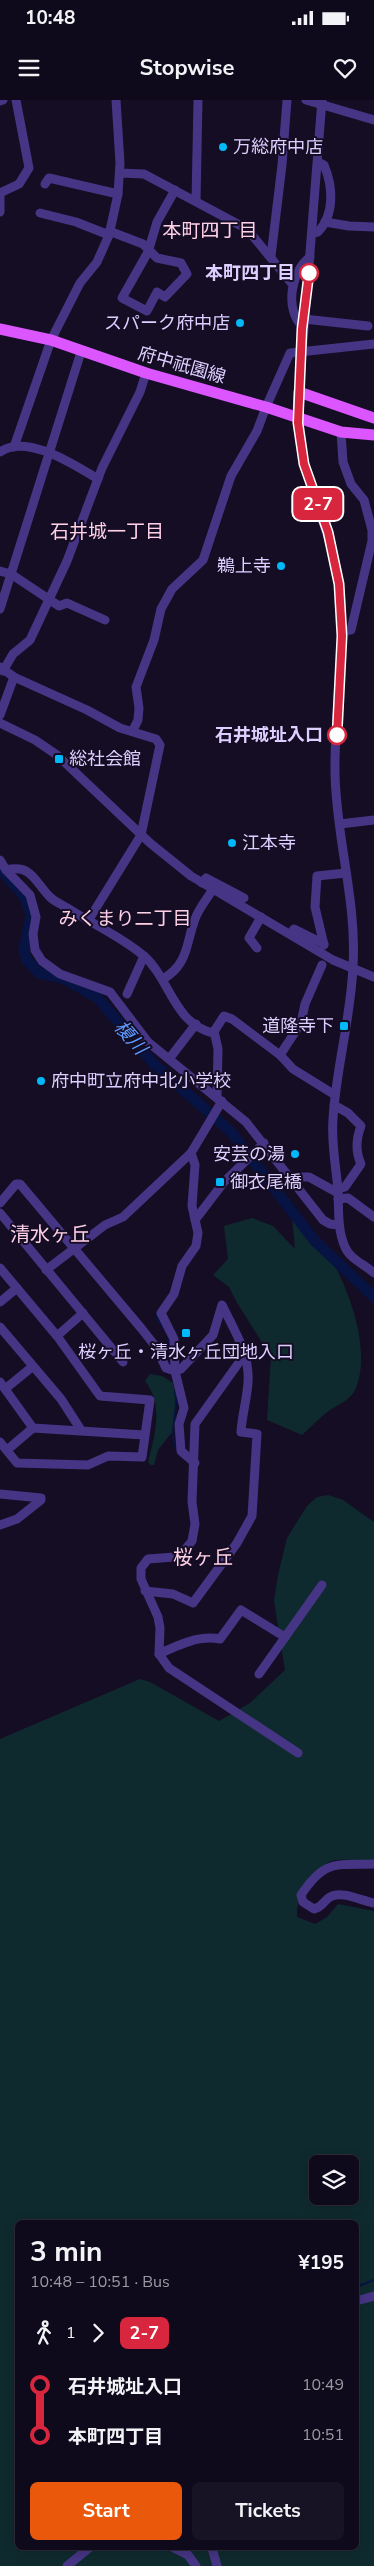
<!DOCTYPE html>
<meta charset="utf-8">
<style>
body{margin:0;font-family:"Nunito Sans","Noto Sans JP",sans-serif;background:#181324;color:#f1f3f6;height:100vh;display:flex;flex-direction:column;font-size:19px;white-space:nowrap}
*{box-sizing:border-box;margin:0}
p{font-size:16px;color:#9b9aa3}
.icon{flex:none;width:28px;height:28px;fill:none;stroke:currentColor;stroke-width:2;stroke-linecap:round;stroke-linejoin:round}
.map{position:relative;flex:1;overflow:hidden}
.drawer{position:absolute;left:15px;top:2120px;width:344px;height:330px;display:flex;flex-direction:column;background:#0f0a1b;border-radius:8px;box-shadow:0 2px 12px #0003,0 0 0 1px #2f2b3a}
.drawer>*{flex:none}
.badge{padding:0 10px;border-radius:8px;font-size:18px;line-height:32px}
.tools{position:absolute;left:309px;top:2055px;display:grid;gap:10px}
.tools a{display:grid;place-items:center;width:50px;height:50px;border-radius:8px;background:#0f0a1b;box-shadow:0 2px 12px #0003,0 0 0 1px #2f2b3a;font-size:25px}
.map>.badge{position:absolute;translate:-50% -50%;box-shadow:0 0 0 2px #fff}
.legs{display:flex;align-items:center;gap:8px;height:55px;padding:0 15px;font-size:16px}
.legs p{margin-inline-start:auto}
.overview{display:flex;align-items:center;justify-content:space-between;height:85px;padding:0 15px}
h1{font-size:28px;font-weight:700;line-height:38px}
.action{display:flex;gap:10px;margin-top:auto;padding:10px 15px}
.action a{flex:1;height:58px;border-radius:8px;background:#ea580c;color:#fff;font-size:20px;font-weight:700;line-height:58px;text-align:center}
.action a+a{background:#181324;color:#f1f3f6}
ul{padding:0 15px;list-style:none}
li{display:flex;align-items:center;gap:18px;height:50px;font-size:19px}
li i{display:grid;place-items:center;width:8px;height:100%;margin:0 6px;background:currentColor}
li i::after{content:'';width:12px;height:12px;margin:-6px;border:4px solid;border-radius:50%;background:#0f0a1b}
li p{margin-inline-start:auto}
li:first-child i{background:linear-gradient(#0000 50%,currentColor 0)}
li:last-child i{background:linear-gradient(currentColor 50%,#0000 0)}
.status{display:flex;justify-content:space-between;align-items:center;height:35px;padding:0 25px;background:#0f0a1b;direction:ltr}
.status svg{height:14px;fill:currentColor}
header{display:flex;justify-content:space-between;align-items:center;height:65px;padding:0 15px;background:#0f0a1b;font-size:22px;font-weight:700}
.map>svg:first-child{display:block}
.green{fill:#0f2a2e;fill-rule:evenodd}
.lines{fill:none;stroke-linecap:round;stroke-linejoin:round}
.stream{stroke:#071342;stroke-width:2}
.river{stroke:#071342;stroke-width:11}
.minor{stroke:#463585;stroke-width:9}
.major{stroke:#dc56ff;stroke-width:11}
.line-1-casing{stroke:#fff;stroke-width:11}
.line-1{stroke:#d7263d;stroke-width:8}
.poi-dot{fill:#00b8fa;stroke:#140d24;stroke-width:2}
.stop-1-dot{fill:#fff;stroke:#d7263d;stroke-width:2.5}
.labels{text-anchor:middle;stroke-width:4;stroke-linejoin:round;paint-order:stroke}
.poi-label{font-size:18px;fill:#ddcfff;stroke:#140d24;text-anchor:start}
.stop-label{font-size:18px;font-weight:bold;fill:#ddcfff;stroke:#140d24;text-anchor:end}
.street-label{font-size:18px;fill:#ddcfff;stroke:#140d24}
.neighbourhood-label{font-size:19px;fill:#ffd1e7;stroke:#140d24}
.water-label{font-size:19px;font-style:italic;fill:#5d99ff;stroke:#140d24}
.quarter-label{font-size:20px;fill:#ffd1e7;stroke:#140d24}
</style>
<div class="status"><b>10:48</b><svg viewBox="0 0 49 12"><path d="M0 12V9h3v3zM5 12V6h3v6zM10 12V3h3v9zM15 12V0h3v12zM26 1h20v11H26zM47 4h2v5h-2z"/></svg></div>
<header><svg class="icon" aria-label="menu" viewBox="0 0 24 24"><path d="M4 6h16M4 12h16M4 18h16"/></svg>Stopwise<svg class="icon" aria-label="heart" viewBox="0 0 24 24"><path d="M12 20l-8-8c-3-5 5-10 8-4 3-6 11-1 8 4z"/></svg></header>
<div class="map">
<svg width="374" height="2466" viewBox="0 0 374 2466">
<rect width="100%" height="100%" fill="#140d24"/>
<g class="green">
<path d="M291,1105C303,1120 316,1134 326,1150C348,1185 374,1253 354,1292C349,1300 338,1305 330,1310C320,1317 311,1327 302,1335L267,1320L271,1257L236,1201L229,1187L213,1175L228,1159L224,1126L252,1118L273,1126L295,1149Z"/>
<path d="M150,1274L162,1276L173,1283L176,1297L173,1331L158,1350L154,1365H151L148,1362C155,1336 164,1304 145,1281Z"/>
<path d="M328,1395L343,1400L374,1422V1764C362,1762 348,1758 335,1760C315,1764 295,1798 297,1817L315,1824L327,1817L338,1804L374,1811V2466H0V1639L140,1579L150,1582L219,1621L250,1603L285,1570L274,1501L278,1475L287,1438L307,1406L317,1397ZM318,2064H350V2096H318ZM18,2122H356V2448H18Z"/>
</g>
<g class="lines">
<g class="stream">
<path d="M157,1213V1218L165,1231"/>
<path d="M168,1237L170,1260"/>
<path d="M175,1291C180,1311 166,1335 178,1352"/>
<path d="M356,2187L374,2180"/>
</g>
<path class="river" d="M0,769L25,797L31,815L24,851L27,860L39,873L65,879L98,898L154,964L231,1032L314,1140L374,1197"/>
<g class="minor">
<path d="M306,0L374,20"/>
<path d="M0,1L3,0"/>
<path d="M120,73L144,74L247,129L293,185"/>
<path d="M45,84L49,78L118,94"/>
<path d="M196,101L198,0"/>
<path d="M0,112V93L19,84L29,68L16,0"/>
<path d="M40,113L76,122L109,135"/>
<path d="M325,122L349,126L374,127"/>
<path d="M109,131L143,144L157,158L181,163L187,174L165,197L157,192L147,211L122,198L148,152L157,122L175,90"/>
<path d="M313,133L318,132C335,114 333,86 324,65L318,62"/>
<path d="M271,156L282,65L287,0"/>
<path d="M304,219L368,226"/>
<path d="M303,227C284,210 291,171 310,157"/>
<path d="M299,292L322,0"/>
<path d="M298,317C298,375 331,425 339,483C347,546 334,610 335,673C336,738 357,801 353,866C351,918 336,968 333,1019C331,1042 336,1067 338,1090C339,1109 337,1129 345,1147C350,1159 364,1164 374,1173"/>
<path d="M341,332L343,362L351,384L364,400L372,430V441L351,530L342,531"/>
<path d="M14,347L51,240L80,183L97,162L109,135L118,94L120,63L116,0"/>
<path d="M0,352C27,333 74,365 98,379"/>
<path d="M0,471L11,474L59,506L67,503L105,520"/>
<path d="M0,509L81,252"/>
<path d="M0,567L14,577L87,610L120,628L156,639L160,645L141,735L88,821"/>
<path d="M3,571L13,554L30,540L67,461L102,368L140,292L146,273"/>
<path d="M0,615L14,577"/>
<path d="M0,623L35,640L57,655L150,743L191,776L333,860L374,877"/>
<path d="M133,630L138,620L139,608L136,587L154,540L161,509L172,489L203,460L231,376L257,331L266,307L290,253L374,244"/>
<path d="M340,724L374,720"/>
<path d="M0,760L6,770L30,795L36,817L33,834L35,850L42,861L60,874L110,892L148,942L246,1022L323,1120L330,1124L339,1125"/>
<path d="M6,770C32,764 34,781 50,797C55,802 63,805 69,809C93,824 122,837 144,856C170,879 174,924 213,933L224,916L232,919L280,955L293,969L335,995"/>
<path d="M202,783L206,778L244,798"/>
<path d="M290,834L294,829L324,844"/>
<path d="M324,845L315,807L317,776L346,773"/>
<path d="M257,848L249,838L261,817"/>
<path d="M163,879C189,864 186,842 195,819C199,808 207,799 213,789"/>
<path d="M127,894L144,856"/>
<path d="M214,931L218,949L217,997"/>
<path d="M280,955L301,923L305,904L322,865"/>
<path d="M169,959L196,924"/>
<path d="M334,1005L348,1013L361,1026C356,1039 355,1051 361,1064L345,1087L338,1089"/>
<path d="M191,1053L195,1065L192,1106L198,1133L196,1146L182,1166L174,1194L161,1213L174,1239L175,1271L184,1308L179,1324L181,1351L195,1363"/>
<path d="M288,1077H309L338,1093"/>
<path d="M338,1099L348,1098L374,1117"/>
<path d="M0,1103L16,1084H20L141,1228L156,1247L166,1268L175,1271L181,1269L213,1235L222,1205C234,1230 250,1254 248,1282C247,1299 242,1315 241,1332L257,1334L252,1416L237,1443L193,1503L173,1494L145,1491"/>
<path d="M0,1113L123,1262"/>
<path d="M195,1120L224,1082L264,1043"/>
<path d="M0,1168L57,1236L100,1296L150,1300L142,1357L108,1356L88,1365L17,1363L0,1342"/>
<path d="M46,1170L105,1125L123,1117L191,1053L222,1001"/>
<path d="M0,1202L17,1188"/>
<path d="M0,1227L61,1299L81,1330"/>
<path d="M57,1236L83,1213"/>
<path d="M245,1254L195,1324L192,1402L195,1424L192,1441L183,1452L174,1457L148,1459L141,1468V1479L158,1517L160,1528L159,1554L169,1568L298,1653"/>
<path d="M0,1282L33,1328L144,1335"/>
<path d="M5,1289L32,1267"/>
<path d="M7,1350L33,1328"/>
<path d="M0,1394L41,1398V1400L17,1419L0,1425"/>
<path d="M159,1554C178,1545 199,1535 220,1539L241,1510L285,1537"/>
<path d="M259,1574L322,1485"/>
<path d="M374,1764C336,1765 325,1759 301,1795L303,1802L314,1809C323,1807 324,1800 330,1797C341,1790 362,1801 374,1803"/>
<path d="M356,2201L374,2196"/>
<path d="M174,2448L188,2455L196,2466"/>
<path d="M212,2448L217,2466"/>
<path d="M67,2466L89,2448"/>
</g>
<g class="major">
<path d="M0,229L51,240L146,273L266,307L341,332L374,335"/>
<path d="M298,317L299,292L374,318"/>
</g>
</g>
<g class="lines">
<g class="line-1-casing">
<path id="line-1" d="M309,173L302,229L298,323L304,364L328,432L339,484L342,536L337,635"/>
</g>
<use href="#line-1" class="line-1"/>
</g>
<g class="poi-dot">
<circle cx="223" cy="47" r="5"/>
<circle cx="240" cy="223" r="5"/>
<circle cx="281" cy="466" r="5"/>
<rect x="54" y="654" width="10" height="10" rx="2.5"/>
<circle cx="232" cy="743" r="5"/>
<rect x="339" y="921" width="10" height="10" rx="2.5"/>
<circle cx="41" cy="981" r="5"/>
<circle cx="295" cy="1054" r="5"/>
<rect x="215" y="1077" width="10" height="10" rx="2.5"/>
<rect x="181" y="1228" width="10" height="10" rx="2.5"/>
</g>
<g class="stop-1-dot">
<circle cx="309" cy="173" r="9"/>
<circle cx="337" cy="635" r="9"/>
</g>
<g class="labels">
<g class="poi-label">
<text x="233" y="53">万総府中店</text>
<text x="230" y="229" text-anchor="end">スパーク府中店</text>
<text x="271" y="472" text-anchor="end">鵜上寺</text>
<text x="69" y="665">総社会館</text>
<text x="242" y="749">江本寺</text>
<text x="334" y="932" text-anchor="end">道隆寺下</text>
<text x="51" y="987">府中町立府中北小学校</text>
<text x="285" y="1060" text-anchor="end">安芸の湯</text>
<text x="230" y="1088">御衣尾橋</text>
<text x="186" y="1258" text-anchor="middle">桜ヶ丘・清水ヶ丘団地入口</text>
</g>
<g class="stop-label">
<text x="295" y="179">本町四丁目</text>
<text x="323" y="641">石井城址入口</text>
</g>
<g class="street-label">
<text transform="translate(182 265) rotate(16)" y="6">府中祇園線</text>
</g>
<g class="neighbourhood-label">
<text x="210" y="137">本町四丁目</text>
<text x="107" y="438">石井城一丁目</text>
<text x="125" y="825">みくまり二丁目</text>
</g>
<g class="water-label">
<text transform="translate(131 937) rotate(49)" y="7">榎川</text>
</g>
<g class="quarter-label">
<text x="50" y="1141">清水ヶ丘</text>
<text x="203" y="1464">桜ヶ丘</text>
</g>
</g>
</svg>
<div class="tools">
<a><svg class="icon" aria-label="layers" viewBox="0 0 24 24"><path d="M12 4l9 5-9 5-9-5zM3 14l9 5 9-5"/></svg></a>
</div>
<b class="badge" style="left:318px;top:404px;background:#d7263d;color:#fff">2-7</b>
<section class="drawer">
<div class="overview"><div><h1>3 min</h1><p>10:48 – 10:51 · Bus</p></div><b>¥195</b></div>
<div class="legs"><svg class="icon" aria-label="walk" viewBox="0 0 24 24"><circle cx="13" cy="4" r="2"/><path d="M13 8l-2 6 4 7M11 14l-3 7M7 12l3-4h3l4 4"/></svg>1<svg class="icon" aria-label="forward" viewBox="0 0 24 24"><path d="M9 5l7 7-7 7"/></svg><b class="badge" style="background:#d7263d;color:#fff">2-7</b></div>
<ul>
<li><i style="color:#d7263d"></i><b>石井城址入口</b><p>10:49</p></li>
<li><i style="color:#d7263d"></i><b>本町四丁目</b><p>10:51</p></li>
</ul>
<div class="action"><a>Start</a><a>Tickets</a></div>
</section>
</div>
